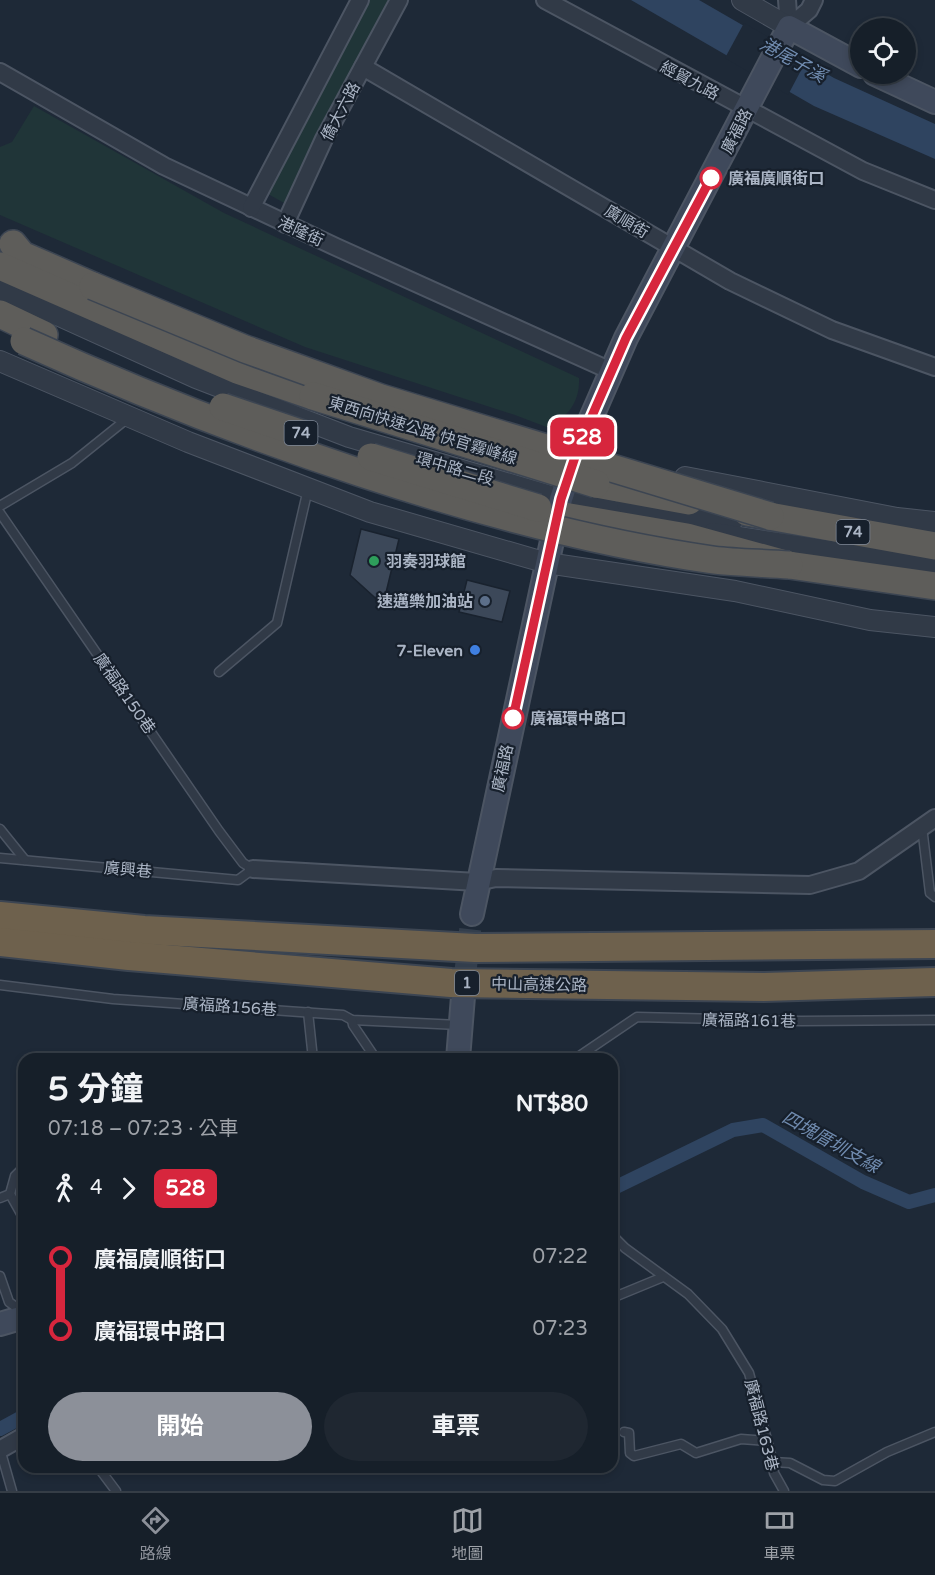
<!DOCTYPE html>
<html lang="zh-TW">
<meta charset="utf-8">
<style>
body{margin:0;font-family:"Varela Round","Noto Sans TC",sans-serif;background:#1f2731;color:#f1f3f6;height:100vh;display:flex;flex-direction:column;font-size:22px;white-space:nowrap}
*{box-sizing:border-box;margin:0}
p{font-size:20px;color:#9ea2a8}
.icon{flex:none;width:33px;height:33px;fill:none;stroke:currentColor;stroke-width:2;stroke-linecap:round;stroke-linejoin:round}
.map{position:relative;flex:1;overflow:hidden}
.drawer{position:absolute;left:18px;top:1053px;width:600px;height:420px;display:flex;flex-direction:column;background:#161f29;border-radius:18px;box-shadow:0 3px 9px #0003,0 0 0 2px #353d46}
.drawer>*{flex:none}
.badge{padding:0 12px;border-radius:9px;font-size:21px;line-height:39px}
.controls{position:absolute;left:850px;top:18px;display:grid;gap:12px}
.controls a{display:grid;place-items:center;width:66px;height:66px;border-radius:50%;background:#161f29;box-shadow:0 3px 9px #0003,0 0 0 2px #353d46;font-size:30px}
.map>.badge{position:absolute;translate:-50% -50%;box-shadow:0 0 0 3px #fff}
.legs{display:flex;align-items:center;gap:9px;height:66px;padding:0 30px;font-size:20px}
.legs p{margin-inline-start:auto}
.head{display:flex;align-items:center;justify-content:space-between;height:102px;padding:0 30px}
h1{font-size:33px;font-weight:700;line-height:45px}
.action{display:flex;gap:12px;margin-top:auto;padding:12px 30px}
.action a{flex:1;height:69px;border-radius:36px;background:#8c9099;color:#fff;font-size:24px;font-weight:700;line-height:69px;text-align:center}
.action a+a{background:#1f2731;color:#f1f3f6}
ul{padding:0 30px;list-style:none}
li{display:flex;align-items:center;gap:21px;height:72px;font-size:22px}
li i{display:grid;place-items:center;width:9px;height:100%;margin:0 8px;background:currentColor}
li i::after{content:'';width:15px;height:15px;margin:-8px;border:4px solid;border-radius:50%;background:#161f29}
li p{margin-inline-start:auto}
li:first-child i{background:linear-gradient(#0000 50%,currentColor 0)}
li:last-child i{background:linear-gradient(currentColor 50%,#0000 0)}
.dock{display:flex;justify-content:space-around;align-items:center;height:84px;border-top:2px solid #353d46;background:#161f29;font-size:16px;color:#9ea2a8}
.dock a{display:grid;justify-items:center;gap:3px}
.dock .selected{color:#8c9099}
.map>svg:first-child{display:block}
.green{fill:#203538}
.water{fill:#2f4460}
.pier{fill:#1e2937}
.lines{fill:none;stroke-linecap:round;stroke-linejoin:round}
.canal{stroke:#2f4460;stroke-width:14}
.building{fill:#3c4859;stroke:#19222e;stroke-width:1.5}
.secondary-tunnel{stroke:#333e4c;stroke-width:22;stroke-dasharray:22 11;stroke-linecap:butt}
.service-casing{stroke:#4c5563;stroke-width:11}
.minor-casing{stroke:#4c5563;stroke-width:20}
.tertiary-casing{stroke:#4c5563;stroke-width:22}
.secondary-casing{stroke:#4c5563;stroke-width:26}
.trunk-casing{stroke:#3c4552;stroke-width:30}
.motorway-casing{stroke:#3c4552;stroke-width:32}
.service{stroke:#313a47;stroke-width:8}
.minor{stroke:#313a47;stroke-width:16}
.tertiary{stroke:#313a47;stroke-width:20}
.secondary{stroke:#3f495b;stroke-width:22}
.trunk{stroke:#5e5d5a;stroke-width:27}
.motorway{stroke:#6e614d;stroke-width:28}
.trunk-bridge-casing{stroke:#3c4552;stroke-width:30;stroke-linecap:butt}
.trunk-bridge{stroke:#5e5d5a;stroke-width:27}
.line-1-casing{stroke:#fff;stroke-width:14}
.line-1{stroke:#d7263d;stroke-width:9}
.stop-1-dot{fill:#fff;stroke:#d7263d;stroke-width:3}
.leisure-dot{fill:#2e9e5b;stroke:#17202c;stroke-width:2}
.service-dot{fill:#5c6f8a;stroke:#17202c;stroke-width:2}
.shop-dot{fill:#3f7fe0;stroke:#17202c;stroke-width:2}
.labels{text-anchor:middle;stroke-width:4.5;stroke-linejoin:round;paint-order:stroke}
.shield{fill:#17202c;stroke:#7f8897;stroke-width:1.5}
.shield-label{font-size:15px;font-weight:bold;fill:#abb5c5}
.street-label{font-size:16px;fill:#abb5c5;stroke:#17202c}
.stop-label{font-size:16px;font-weight:bold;fill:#abb5c5;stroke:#17202c;text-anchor:start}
.poi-label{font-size:16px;font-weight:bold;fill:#abb5c5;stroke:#17202c;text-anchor:end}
.water-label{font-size:18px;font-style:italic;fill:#718cb0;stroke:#17202c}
</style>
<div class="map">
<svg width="935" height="1491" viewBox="0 0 935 1491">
<rect width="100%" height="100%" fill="#1e2937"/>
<g class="green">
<path d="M366,0H394L286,204L268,194Z"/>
<path d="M34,106L224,213L579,378C580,402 568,416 549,428L515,415L305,347L0,215V147L12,142Z"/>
</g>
<path class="water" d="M631,0H699L834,78L935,124V159L814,106Z"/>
<path class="pier" d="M744,23L807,59L788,95L725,58Z"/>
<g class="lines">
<g class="canal">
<path d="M612,1189L733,1130L763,1125L863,1182L909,1202L935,1195"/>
<path d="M0,1429L24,1416"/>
</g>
</g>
<g class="building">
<path d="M361,529L399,539L383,605L350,575Z"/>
<path d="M467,580L510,591L502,622L459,612Z"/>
</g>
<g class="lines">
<path class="secondary-tunnel" d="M464,984L472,914"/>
<g class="service-casing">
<g id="service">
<path d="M0,506L72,463L128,418"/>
<path d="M0,513L219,831L243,863L253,869L238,880L0,858"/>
<path d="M219,672L277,623L308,489"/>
<path d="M922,827L930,893L935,897"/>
<path d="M0,829L25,860"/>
<path d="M0,985L113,999L343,1015L352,1020L459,1025"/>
<path d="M308,1012L313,1059"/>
<path d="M352,1020L353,1025L376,1059"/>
<path d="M575,1059L637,1017L801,1021L935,1020"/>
<path d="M24,1167L15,1176L10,1194L24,1219"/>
<path d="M0,1198L10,1194"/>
<path d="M612,1235L625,1248L688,1294L722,1329L749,1373L773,1462L774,1473L784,1491"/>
<path d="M0,1276L9,1302L24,1313"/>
<path d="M612,1298L663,1277"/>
<path d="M624,1432L629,1433L630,1453L634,1456L681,1444L696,1453L741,1439L767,1441"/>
<path d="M0,1449L12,1491"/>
<path d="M773,1462L790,1463L823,1480L835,1481L887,1452L935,1432"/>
<path d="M98,1467L116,1491"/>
</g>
</g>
<g class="minor-casing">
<g id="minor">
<path d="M545,0L863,171L935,200"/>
<path d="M787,0L789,27"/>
<path d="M789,27L809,10L814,0"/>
<path d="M363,67L730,281L832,330L935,367"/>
<path d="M0,72L164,166L336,247L611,371"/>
<path d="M251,208L360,0"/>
<path d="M285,224L324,139L399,0"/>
<path d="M253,869L477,882L496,878L810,885L859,871L935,818"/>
<path d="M1,1449L24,1436"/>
</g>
</g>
<g class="tertiary-casing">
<g id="tertiary">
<path d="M742,0L789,27"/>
<path d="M0,289L196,378L349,437L561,499L640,517"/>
<path d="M0,361L188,442L370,512L547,563L735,591L870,620L935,627"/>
<path d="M685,477L897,518L935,522"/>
<path d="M627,504L657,513L731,524"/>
<path d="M713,533L935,567"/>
</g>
</g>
<g class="secondary-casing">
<g id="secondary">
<path d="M875,74L935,102"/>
<path d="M472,914L561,499L578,448L626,338L789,27L861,66"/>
<path d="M458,1059L464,984"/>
<path d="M0,1324L24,1317"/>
</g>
</g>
<g class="trunk-casing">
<g id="trunk">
<path d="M13,244L22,255L93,286"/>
<path d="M0,266L237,370L313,396"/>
<path d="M0,314L44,335"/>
<path d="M596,484L689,501"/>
<path d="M747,512L935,546"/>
<path d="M564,516L687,537L789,565L935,586"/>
</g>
</g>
<g class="motorway-casing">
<g id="motorway">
<path d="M0,916L144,930L475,948L935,944"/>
<path d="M0,942L129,956L451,983L764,987L935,982"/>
</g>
</g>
<use href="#service" class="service"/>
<use href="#minor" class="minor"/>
<use href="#tertiary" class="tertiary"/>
<use href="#secondary" class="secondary"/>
<use href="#trunk" class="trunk"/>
<use href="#motorway" class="motorway"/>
<g class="trunk-bridge-casing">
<g id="trunk-bridge">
<path d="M93,286L245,349L381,398L770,516"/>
<path d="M24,341C134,391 246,435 361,473C476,511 593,543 713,560C738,563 764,563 789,565"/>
<path d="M313,396L596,484"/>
<path d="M223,407L303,434"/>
<path d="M371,457L538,508"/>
</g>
</g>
<use href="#trunk-bridge" class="trunk-bridge"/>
</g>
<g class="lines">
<g class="line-1-casing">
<path id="line-1" d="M513,718L561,499L578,448L626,338L711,178"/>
</g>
<use href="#line-1" class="line-1"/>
</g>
<g class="stop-1-dot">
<circle cx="711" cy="178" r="10"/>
<circle cx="513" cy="718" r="10"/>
</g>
<circle class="leisure-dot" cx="374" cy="561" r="6"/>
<circle class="service-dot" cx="485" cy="601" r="6"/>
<circle class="shop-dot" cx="475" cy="650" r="6"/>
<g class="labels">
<g class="shield">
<rect x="284.5" y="421" width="33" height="24" rx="4.5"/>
<rect x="836.5" y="520" width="33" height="24" rx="4.5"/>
<rect x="455" y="971" width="24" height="24" rx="4.5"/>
</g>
<g class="shield-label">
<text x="301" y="438">74</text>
<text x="853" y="537">74</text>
<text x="467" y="988">1</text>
</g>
<g class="street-label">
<text transform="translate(690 80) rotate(28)" y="6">經貿九路</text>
<text transform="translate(340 111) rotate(-62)" y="6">僑大六路</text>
<text transform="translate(736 131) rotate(-63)" y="6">廣福路</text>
<text transform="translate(627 221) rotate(31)" y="6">廣順街</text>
<text transform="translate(301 231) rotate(25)" y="6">港隆街</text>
<text transform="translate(423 430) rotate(17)" y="6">東西向快速公路 快官霧峰線</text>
<text transform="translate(455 468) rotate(16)" y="6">環中路二段</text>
<text transform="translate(125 693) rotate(55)" y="6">廣福路150巷</text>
<text transform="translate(502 768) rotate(-78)" y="6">廣福路</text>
<text transform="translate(128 869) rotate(5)" y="6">廣興巷</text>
<text transform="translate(539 984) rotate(1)" y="6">中山高速公路</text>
<text transform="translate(230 1006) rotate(4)" y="6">廣福路156巷</text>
<text transform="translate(749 1020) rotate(1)" y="6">廣福路161巷</text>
<text transform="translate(762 1425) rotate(76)" y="6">廣福路163巷</text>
</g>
<g class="stop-label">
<text x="728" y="184">廣福廣順街口</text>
<text x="530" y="724">廣福環中路口</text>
</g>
<g class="poi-label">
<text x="386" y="567" text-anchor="start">羽奏羽球館</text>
<text x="473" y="607">速邁樂加油站</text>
<text x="463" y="656">7-Eleven</text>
</g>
<g class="water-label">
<text transform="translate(793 60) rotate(29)" y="6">港尾子溪</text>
<text transform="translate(831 1142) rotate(29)" y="6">四塊厝圳支線</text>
</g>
</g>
</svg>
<div class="controls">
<a><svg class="icon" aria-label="locate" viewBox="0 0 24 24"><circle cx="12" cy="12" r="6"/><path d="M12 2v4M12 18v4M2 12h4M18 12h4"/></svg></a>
</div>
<b class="badge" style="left:582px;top:437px;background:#d7263d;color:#fff">528</b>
<section class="drawer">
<div class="head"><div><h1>5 分鐘</h1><p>07:18 – 07:23 · 公車</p></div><b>NT$80</b></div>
<div class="legs"><svg class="icon" aria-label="walk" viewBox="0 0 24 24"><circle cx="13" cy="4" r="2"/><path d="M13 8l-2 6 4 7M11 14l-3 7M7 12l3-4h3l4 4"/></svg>4<svg class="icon" aria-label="forward" viewBox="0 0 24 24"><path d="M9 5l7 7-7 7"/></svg><b class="badge" style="background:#d7263d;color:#fff">528</b></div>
<ul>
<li><i style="color:#d7263d"></i><b>廣福廣順街口</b><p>07:22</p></li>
<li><i style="color:#d7263d"></i><b>廣福環中路口</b><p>07:23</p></li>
</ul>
<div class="action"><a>開始</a><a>車票</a></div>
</section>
</div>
<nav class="dock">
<a class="selected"><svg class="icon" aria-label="directions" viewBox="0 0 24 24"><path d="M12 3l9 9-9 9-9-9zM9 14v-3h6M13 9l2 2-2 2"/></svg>路線</a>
<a><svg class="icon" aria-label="map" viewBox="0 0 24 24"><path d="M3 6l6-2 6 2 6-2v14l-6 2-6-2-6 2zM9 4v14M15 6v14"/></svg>地圖</a>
<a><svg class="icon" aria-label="tickets" viewBox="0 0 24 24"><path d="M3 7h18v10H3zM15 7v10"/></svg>車票</a>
</nav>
